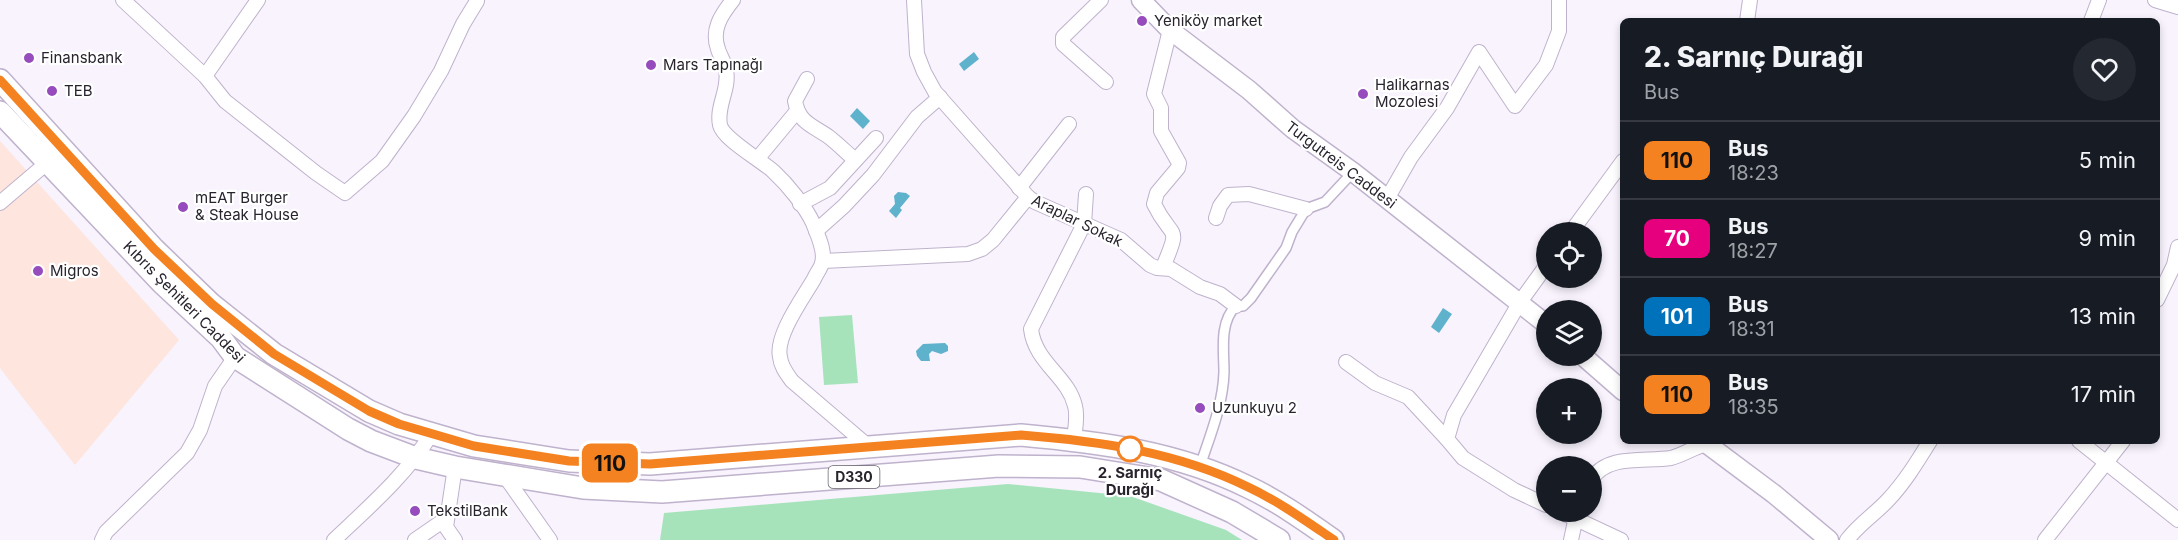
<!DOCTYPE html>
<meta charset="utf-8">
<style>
body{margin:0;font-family:Inter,sans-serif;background:#242831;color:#f1f3f6;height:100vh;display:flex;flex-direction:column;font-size:22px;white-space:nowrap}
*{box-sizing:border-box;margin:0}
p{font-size:20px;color:#9ea1a6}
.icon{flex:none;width:33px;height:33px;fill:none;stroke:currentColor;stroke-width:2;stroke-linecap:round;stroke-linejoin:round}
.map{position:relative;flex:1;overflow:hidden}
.panel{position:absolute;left:1620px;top:18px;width:540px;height:426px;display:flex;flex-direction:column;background:#171b24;border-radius:9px;box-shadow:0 3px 9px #0003}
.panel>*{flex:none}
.badge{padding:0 12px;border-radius:9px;font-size:21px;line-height:39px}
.buttons{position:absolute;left:1536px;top:222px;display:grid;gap:12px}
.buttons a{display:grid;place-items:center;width:66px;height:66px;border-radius:50%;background:#171b24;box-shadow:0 3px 9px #0003;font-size:30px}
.map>.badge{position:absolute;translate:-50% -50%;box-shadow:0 0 0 3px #fff}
.round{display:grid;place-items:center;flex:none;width:63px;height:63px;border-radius:32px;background:#242831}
.overview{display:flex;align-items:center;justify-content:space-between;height:102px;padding:0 24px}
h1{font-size:28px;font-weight:800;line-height:45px}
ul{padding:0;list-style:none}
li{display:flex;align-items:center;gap:18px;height:78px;padding:0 24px;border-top:2px solid #363941}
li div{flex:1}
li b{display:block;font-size:22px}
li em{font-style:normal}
li .badge{min-width:66px;font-weight:700;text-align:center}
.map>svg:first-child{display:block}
.commercial{fill:#fee5de}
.green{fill:#a6e3bb}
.water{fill:#5eb2cc}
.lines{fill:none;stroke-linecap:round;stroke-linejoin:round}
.pedestrian-casing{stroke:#bfb2cc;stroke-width:12}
.minor-casing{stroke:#bfb2cc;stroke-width:16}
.secondary-casing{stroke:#bfb2cc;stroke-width:21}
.trunk-casing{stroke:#bfb2cc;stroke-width:24}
.pedestrian{stroke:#fff;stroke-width:9}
.minor{stroke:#fff;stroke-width:14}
.secondary{stroke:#fff;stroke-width:18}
.trunk{stroke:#fff;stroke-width:21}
.line-casing{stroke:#fff;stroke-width:14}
.line{stroke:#f58220;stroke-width:9}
.poi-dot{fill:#974cbe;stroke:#fff;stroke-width:2}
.stop-dot{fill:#fff;stroke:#f58220;stroke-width:3}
.labels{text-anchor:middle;stroke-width:4.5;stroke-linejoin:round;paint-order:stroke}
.shield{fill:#fff;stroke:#68656c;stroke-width:1.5}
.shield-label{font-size:14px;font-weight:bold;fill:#28232d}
.poi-label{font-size:15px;fill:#28232d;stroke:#fff;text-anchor:start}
.street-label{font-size:15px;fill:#28232d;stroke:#fff}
.stop-label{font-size:15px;font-weight:bold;fill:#28232d;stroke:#fff}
</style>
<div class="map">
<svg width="2178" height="540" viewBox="0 0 2178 540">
<rect width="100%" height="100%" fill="#f8f3fd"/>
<path class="commercial" d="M0,141L179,340L75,465L0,368Z"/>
<g class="green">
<path d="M852,315L858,383L824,385L819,317Z"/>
<path d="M1008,484L1130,496L1226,530L1242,540H660L664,513Z"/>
</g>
<g class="water">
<path d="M974,52L979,59L964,71L959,64Z"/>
<path d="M857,108L870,121L863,129L850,116Z"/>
<path d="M898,192L906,193L910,196L900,208L902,210L896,218L889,211L895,204L894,196Z"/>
<path d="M1443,308L1452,314L1439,333L1431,327Z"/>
<path d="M945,343L948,346V351L941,354L932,351L929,354L930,361H921L917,356L916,351L923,344Z"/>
</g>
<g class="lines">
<g class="pedestrian-casing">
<path id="pedestrian" d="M1200,466C1210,436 1223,405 1224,372C1224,351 1219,322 1236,306H1243L1251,298L1286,248L1292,232L1306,209L1325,202L1353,172"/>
</g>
<g class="minor-casing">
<g id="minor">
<path d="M123,0L205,76L225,101L316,173L345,193L382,161L414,116L441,71L463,24L477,1"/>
<path d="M733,0C721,15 711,30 718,49C720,56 725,63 726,70C730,89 716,106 720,125C723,139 761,160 774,172C788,185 805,206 813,223C817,234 826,251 822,263C821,268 816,274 814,279C803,298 775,336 780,357C781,367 787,374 792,381L868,446"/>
<path d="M914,0L917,54L924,72L935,92L1028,197L1035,202L1121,240L1150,265L1157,268L1171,269L1200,287L1220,294L1236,306"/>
<path d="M1101,0L1063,37V44L1106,82"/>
<path d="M2155,0L2178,7"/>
<path d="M1747,21L1750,0"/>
<path d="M2091,21L2099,0"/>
<path d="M205,76L258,0"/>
<path d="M807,79L795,101C799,123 812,125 829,137C838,144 846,152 854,159"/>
<path d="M758,158L797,111"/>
<path d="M1019,188L1069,124"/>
<path d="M1387,199L1411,157L1447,108L1479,52L1515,106L1546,65L1559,31V0"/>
<path d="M0,203L48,162"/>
<path d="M800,204L830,188L876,138"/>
<path d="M1216,218L1220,206L1228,195L1249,194L1306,209"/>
<path d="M816,231L844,206L873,175L917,117L940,97"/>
<path d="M1571,232L1623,161"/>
<path d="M823,261L968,254L982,249L993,240L1028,197"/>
<path d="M1546,266L1520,302L1454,415L1447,439L1463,458L1514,490L1546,505"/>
<path d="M1163,267C1182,223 1172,241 1154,204L1157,193L1178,168L1179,163L1161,131V108L1154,94L1170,30"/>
<path d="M2157,300L2174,265L2178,247"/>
<path d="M1346,362L1375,383L1408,397L1447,439"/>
<path d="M1074,440C1075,429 1078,416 1075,406C1068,376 1035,363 1031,329L1084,224L1086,194"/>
<path d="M2079,441L2178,520"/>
<path d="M455,467L446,527L455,540"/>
<path d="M504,475L550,540"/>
<path d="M1592,479C1607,454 1645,462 1671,458C1683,455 1694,447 1707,444"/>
<path d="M1561,512L1621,540"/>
<path d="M102,540L106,532L187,453L200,430L215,386L235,357"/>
<path d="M334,540C370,506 406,475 432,433"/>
<path d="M415,540L447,518"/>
<path d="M1571,540L1577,512"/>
<path d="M1847,540C1860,523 1874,515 1888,500C1905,482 1917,462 1930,441"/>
<path d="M2045,540L2123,441"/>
</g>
</g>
<g class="secondary-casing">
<g id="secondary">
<path d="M1141,0L1170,30L1249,90L1293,129L1353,172L1546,324"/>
<path d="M1583,356L1623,391"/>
<path d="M1703,441L1774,494L1829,540"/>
</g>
</g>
<g class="trunk-casing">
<g id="trunk">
<path d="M0,80L154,249L211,304L274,354L369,411L399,424L474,446L569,461L650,464L1021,435C1099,442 1177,452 1248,487C1278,501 1306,521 1333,540"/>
<path d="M0,112L162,283L221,338L235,357L348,429L371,441L416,458L455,467L583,488L662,492L999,466L1080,467L1161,480L1232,512L1279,540"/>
</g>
</g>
<use href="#pedestrian" class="pedestrian"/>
<use href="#minor" class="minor"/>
<use href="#secondary" class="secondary"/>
<use href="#trunk" class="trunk"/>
</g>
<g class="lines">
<g class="line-casing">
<path id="line" d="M0,80L154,249L212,304L274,354L369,411L399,424L474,446L569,461L650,464L1021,435C1099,441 1177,452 1248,487C1278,501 1306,521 1334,540"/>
</g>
<use href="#line" class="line"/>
</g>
<g class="poi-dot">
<circle cx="1142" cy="21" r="6"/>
<circle cx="29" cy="58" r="6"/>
<circle cx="651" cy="65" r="6"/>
<circle cx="52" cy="91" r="6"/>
<circle cx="1363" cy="94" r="6"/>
<circle cx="183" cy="207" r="6"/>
<circle cx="38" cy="271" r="6"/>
<circle cx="1200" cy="408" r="6"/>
<circle cx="415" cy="511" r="6"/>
</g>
<circle class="stop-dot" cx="1130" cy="449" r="12"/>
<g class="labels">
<rect class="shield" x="828.5" y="466" width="51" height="22" rx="4.5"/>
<g class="shield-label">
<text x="854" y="482">D330</text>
</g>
<g class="poi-label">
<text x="1154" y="26">Yeniköy market</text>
<text x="41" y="63">Finansbank</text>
<text x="663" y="70">Mars Tapınağı</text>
<text x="1375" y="90">Halikarnas<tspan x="1375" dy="17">Mozolesi</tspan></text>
<text x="64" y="96">TEB</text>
<text x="195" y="203">mEAT Burger<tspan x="195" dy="17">&amp; Steak House</tspan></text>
<text x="50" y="276">Migros</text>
<text x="1212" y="413">Uzunkuyu 2</text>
<text x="427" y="516">TekstilBank</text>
</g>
<g class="street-label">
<text transform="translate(1341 165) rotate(37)" y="5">Turgutreis Caddesi</text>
<text transform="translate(1077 221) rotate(26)" y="5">Araplar Sokak</text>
<text transform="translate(184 302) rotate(45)" y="5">Kıbrıs Şehitleri Caddesi</text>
</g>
<g class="stop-label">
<text x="1130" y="478">2. Sarnıç<tspan x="1130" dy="17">Durağı</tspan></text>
</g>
</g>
</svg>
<div class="buttons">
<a><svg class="icon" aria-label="locate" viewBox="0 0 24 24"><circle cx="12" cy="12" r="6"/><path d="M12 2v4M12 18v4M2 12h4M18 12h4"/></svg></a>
<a><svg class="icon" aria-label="layers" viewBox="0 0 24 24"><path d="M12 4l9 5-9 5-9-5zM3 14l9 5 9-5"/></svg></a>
<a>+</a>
<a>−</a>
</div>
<b class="badge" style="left:610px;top:463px;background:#f58220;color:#111">110</b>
<section class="panel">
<div class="overview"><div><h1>2. Sarnıç Durağı</h1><p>Bus</p></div><a class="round"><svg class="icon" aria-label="heart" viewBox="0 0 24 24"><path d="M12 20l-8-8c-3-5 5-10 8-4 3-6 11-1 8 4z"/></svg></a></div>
<ul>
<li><span class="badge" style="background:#f58220;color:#111">110</span><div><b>Bus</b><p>18:23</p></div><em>5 min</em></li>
<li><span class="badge" style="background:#e6007e;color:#fff">70</span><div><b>Bus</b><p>18:27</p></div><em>9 min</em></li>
<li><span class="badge" style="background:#0072bc;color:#fff">101</span><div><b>Bus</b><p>18:31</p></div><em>13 min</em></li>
<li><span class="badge" style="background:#f58220;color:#111">110</span><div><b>Bus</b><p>18:35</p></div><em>17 min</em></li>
</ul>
</section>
</div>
